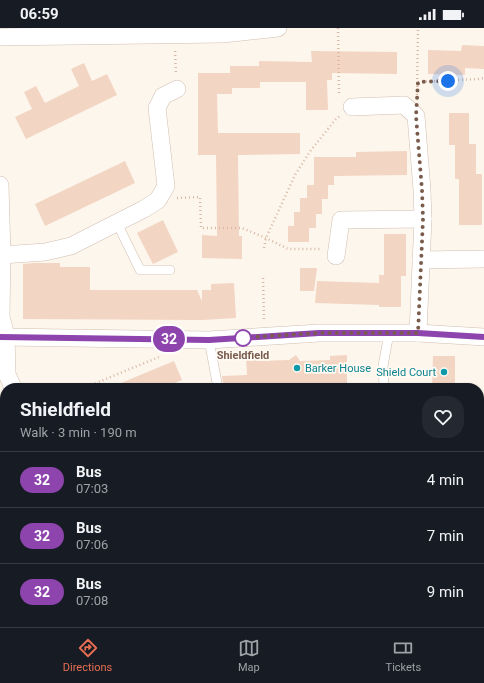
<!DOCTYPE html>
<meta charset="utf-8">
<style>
body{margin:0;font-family:Roboto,sans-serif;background:#242831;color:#f1f3f6;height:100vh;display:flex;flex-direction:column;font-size:15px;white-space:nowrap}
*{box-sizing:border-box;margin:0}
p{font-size:13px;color:#9ea1a6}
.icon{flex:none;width:22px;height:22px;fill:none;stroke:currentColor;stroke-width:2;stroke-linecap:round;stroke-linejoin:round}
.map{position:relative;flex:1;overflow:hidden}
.panel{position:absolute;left:0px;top:355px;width:484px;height:244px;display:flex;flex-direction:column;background:#171b24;border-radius:16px 16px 0 0;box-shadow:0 1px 3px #0004}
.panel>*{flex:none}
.badge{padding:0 8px;border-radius:13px;font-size:14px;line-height:26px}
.you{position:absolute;width:20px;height:20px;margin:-10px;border:3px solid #fff;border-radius:50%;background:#1a73e8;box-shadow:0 0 0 6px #1a73e833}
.map>.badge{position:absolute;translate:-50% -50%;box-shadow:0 0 0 2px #fff}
.round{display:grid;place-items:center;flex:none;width:42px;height:42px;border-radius:16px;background:#242831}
.headline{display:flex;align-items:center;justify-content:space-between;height:68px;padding:0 20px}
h1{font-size:19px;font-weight:700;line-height:30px}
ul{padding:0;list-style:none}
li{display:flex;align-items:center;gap:12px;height:56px;padding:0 20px;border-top:1px solid #363941}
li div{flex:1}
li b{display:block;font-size:15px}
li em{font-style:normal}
li .badge{min-width:44px;font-weight:700;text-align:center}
.status{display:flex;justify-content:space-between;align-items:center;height:28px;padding:0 20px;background:#171b24;direction:ltr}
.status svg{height:11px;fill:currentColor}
.dock{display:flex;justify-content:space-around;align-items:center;height:56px;border-top:1px solid #363941;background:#171b24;font-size:11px;color:#9ea1a6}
.dock a{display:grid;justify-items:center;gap:2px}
.dock .current{color:#e76f51}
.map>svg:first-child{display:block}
.building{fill:#f3d5c3}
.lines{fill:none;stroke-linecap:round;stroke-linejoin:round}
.lane-casing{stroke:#d1beb0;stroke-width:10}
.street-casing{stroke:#d1beb0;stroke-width:18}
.secondary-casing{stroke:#d6c0b0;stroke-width:24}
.path{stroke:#d9b8a5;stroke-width:2.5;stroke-dasharray:1 3;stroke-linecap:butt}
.lane{stroke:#fff;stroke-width:9}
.street{stroke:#fff;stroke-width:17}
.secondary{stroke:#fff;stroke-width:22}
.line-casing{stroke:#fff;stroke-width:9}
.line{stroke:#8e44ad;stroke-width:6}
.walk{stroke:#7a5c4d;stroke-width:4;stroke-dasharray:0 7.2}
.stop-dot{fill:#fff;stroke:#8e44ad;stroke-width:2}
.culture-dot{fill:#0f9aa8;stroke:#fffaf3;stroke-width:1.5}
.labels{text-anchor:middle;stroke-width:3.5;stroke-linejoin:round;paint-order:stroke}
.stop-label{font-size:11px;font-weight:bold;fill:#7a5c4d;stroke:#fffaf3}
.culture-label{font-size:11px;fill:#0d838f;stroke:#fffaf3;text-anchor:start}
</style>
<div class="status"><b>06:59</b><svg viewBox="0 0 49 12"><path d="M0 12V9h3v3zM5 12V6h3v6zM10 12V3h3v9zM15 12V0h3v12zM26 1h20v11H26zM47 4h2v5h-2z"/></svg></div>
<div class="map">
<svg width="484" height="599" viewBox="0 0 484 599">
<rect width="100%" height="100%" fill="#fdf6ec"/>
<g class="building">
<path d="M462,17L484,18V41L465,40V47L428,46V22L461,23Z"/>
<path d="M311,23L397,24V46L332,45V52H327L328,82H306V54H260V60H232V66H217L218,105H300V126L238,127L239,208H242V231L202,230V207L217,208L216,127H198V45H230V38H259V33L312,34Z"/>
<path d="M84,35L92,53L107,46L117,67L26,111L15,89L32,81L24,64L36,58L45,75L79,58L71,41Z"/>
<path d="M449,85H469V116H476V146H482V197H459V151H455V117H449Z"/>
<path d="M407,123V147L334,148V157H328V171H322V186H316V200H309V214H288V198H294V184H300V170H307V157H314V129H356V124Z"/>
<path d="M125,133L135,155L45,198L35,176Z"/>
<path d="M163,192L178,224L153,236L137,205Z"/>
<path d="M384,206H406V248H401V279H379V277L315,275L317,253L379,255V247H384Z"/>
<path d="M34,235H60V239H90V262H197L202,273V262H211V256L234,255L236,290L202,292L23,291V236Z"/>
<path d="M300,240H317L314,263H300Z"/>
<path d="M296,327L300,333L330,332V328L347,327V360L224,359L222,348L247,347L246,330L258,329V333L289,332Z"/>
<path d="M433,328H455V360H432Z"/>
<path d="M174,333L182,352L162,360H109Z"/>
</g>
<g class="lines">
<g class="lane-casing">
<g id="lane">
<path d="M117,195L140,242H170"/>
<path d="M209,312L218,360"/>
<path d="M384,360L383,338L389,305"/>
<path d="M0,567L5,565"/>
<path d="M47,594L49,599"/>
</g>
</g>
<g class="street-casing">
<g id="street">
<path d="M0,9L223,6L278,0"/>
<path d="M352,79L404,77L416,88L422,162L423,191L418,305"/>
<path d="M0,157L2,227L1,289L6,308L7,346L13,360"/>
<path d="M2,227L45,224L71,218L144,181L158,172L166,158L157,80L163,68L177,61"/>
<path d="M336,228L341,192L423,191"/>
<path d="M421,232L484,231"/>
<path d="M0,309L209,312L319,305H418L484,309"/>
<path d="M0,469L5,467"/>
</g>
</g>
<g class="secondary-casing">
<g id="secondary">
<path d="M479,407L484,401"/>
<path d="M319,599L323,594"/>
</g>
</g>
<g class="path">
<path d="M338,0L339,67"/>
<path d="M175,23L176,46"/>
<path d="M418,54L478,51L484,50"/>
<path d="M417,67L418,0"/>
<path d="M177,170L200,169L201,200H242L266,210L288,221H321"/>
<path d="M264,220L266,210L295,147L311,122L336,91L340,88"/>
<path d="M263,250L264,292"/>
<path d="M84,360L159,329"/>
<path d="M176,599L175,598L182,594"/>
<path d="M195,599L196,594"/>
</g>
<use href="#lane" class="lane"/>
<use href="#street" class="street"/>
<use href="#secondary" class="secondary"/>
</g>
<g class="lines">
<g class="line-casing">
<path id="line" d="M0,309L209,312L319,305H418L484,309"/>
</g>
<use href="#line" class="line"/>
<path class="walk" d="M243,310H236L319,305H418L423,191L422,162L416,88L418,54L448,53"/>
</g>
<circle class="stop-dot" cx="243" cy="310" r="8"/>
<g class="culture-dot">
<circle cx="297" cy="340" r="4"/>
<circle cx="444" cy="344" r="4"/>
</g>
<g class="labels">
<g class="stop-label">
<text x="243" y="331">Shieldfield</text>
</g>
<g class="culture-label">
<text x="305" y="344">Barker House</text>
<text x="436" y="348" text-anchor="end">Shield Court</text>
</g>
</g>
</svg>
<div class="you" style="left:448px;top:53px"></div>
<b class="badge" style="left:169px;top:311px;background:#8e44ad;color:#fff">32</b>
<section class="panel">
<div class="headline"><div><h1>Shieldfield</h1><p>Walk · 3 min · 190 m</p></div><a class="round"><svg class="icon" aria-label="heart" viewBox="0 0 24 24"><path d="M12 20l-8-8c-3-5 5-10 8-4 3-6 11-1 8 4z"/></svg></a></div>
<ul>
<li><span class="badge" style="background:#8e44ad;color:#fff">32</span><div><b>Bus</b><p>07:03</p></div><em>4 min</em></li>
<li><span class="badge" style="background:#8e44ad;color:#fff">32</span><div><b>Bus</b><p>07:06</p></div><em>7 min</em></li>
<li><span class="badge" style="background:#8e44ad;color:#fff">32</span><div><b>Bus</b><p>07:08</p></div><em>9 min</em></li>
</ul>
</section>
</div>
<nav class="dock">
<a class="current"><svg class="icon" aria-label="directions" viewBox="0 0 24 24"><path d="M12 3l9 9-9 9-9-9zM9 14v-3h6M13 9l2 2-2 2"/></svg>Directions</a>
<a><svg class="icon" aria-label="map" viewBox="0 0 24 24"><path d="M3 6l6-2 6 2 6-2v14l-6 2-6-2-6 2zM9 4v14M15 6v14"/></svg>Map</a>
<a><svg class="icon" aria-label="tickets" viewBox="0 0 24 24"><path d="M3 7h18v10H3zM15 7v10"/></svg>Tickets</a>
</nav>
